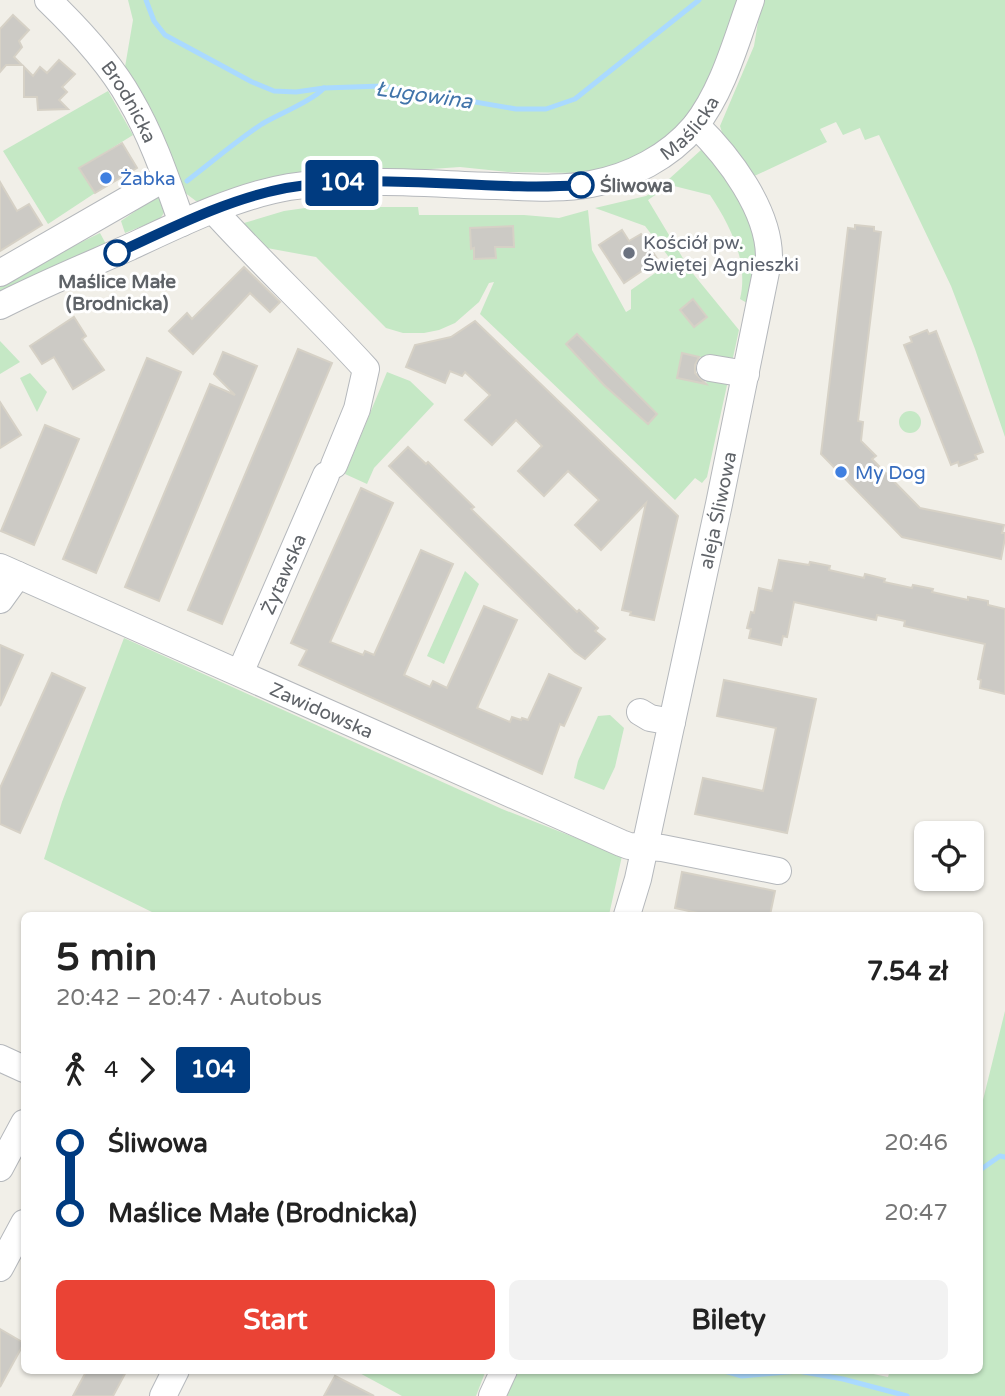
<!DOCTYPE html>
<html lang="pl">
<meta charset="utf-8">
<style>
body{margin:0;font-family:"Varela Round",sans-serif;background:#f2f2f2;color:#222;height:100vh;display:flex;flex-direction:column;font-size:26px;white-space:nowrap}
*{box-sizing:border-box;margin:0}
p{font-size:23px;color:#767676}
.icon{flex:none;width:38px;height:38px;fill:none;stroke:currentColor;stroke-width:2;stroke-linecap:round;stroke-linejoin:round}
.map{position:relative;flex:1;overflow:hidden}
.details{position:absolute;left:21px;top:912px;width:962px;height:462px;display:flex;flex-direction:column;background:#fff;border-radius:10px;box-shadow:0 2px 5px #0004}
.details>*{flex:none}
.badge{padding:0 14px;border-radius:5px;font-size:24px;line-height:46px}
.tools{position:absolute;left:914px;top:821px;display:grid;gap:14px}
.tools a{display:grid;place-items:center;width:70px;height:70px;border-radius:10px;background:#fff;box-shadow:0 2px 5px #0004;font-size:35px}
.map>.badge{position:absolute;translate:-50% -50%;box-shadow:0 0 0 4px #fff}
.legs{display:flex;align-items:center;gap:10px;height:77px;padding:0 35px;font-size:23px}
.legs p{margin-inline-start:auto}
.overview{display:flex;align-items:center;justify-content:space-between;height:119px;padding:0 35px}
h1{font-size:38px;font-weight:800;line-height:52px}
.primary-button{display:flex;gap:14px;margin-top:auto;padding:14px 35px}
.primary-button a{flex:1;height:80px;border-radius:10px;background:#ea4335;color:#fff;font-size:28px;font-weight:800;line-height:80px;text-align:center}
.primary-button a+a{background:#f2f2f2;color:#222}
ul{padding:0 35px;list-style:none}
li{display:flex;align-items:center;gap:24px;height:70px;font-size:26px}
li i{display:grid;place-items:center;width:10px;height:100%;margin:0 9px;background:currentColor}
li i::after{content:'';width:18px;height:18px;margin:-9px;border:5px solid;border-radius:50%;background:#fff}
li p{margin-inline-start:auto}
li:first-child i{background:linear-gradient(#0000 50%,currentColor 0)}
li:last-child i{background:linear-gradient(currentColor 50%,#0000 0)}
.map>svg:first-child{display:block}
.green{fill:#c5e8c5;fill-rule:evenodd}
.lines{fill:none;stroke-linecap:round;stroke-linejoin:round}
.stream{stroke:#aadaff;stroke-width:5}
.building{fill:#cccac5;stroke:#d6d1c6;stroke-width:2}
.minor-casing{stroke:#b5b8bc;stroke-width:28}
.minor{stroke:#fff;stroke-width:26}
.line-1-casing{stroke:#fff;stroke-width:16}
.line-1{stroke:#003b80;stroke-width:10}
.shop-dot{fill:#3f7fe0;stroke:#fff;stroke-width:2.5}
.stop-1-dot{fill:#fff;stroke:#003b80;stroke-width:3.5}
.worship-dot{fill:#6b7280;stroke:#fff;stroke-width:2.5}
.labels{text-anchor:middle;stroke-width:6;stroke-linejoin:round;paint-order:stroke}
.street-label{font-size:19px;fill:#5f6368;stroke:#fff}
.shop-label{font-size:19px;fill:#366cbe;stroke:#fff;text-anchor:start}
.stop-label{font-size:19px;font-weight:bold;fill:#5f6368;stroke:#fff;text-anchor:start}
.worship-label{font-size:19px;fill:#5b616d;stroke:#fff;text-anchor:start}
.water-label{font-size:21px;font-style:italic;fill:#4174aa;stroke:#fff}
</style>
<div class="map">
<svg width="1005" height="1396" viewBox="0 0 1005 1396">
<rect width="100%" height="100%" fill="#f1efe8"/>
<g class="green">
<path d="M128,0H740L708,87L676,132L639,156L621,163L585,173L508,172L460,167L375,173L215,204L196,201L184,192L125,67L133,20Z"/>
<path d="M765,0H1005V437L975,349L951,286L879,135L865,140L860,128L843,135L836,122L820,129L827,142L750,178L726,146L720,126L754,46L759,16Z"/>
<path d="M108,91L133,135L80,168L95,193L48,224L3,151Z"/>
<path d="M701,150L709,151L734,184L760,251L747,303L740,299C749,262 730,225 710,195L670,185L648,200L690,270L739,330L707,477L702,483L695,478L675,500L480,314L494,282L489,283L479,302L455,323L439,330L424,333H403L386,328L316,257L256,246L244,223L284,211L312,207H418L419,215H524L559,218L588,210L592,250L626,312L631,309V290L668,264V256L645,226L595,208L646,196L658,189ZM513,226L514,247H495L496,258L475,259L474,248H471L470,228ZM682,354L710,359L706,384L677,378ZM618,377L657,413L648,424L608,387Z"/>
<path d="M160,194L165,211L160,219L125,233L121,221Z"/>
<path d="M100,233L107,246L0,299V282Z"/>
<path d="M0,341L20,362L0,374Z"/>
<path d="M387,372L410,381L434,404L374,468L367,484L345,474Z"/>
<path d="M30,373L47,392L37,412L20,378Z"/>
<circle cx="910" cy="422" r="11"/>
<path d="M465,571L479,584L444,664L427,656Z"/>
<path d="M124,638L502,809L622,856L609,915H158L44,859L62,802Z"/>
<path d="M610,715L624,728L615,767L604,790L574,778L578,761L598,716Z"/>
<path d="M1005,1011V1396H501L512,1370H854L888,1377L890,1370H980V1151L983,1144L980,1143V1112Z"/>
<path d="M354,1370H486L476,1396H402Z"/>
</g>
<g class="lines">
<g class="stream">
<path d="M146,0L154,21L165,35L252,82L274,91L296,92L324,88L382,86L516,109H546L575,99L699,0"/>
<path d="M187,181C212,162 236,141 262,124C279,114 314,100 324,88"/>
<path d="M980,1170L1000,1156L1005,1157"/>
<path d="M721,1370L742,1376L798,1371L843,1379L907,1396"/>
</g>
</g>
<g class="building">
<path d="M13,15L29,30L19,41L22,47L14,57L22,65H6L0,72V29Z"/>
<path d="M59,60L75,74L62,87L67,92L59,100L68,109L38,110L37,97H24V67L33,76L40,67L47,73Z"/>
<path d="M122,143L137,168L95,193L79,168Z"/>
<path d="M0,182L17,211L29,204L42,225L0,251Z"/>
<path d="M855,225L874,227V231L881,232L858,421L863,422L861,441L876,456L872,459L920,508L1004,525L1002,533H1005V538L1001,559L902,537L821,454L848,228L855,229Z"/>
<path d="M513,226L514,247H495L496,258L474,259V248L471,249L470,228Z"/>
<path d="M622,230L629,241L641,234L658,260L624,283L599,245Z"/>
<path d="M244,267L280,302L270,312L250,293L193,354L169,331L187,313L192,319Z"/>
<path d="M693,299L707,317L694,327L680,310Z"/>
<path d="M74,317L86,336L82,339L104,370L73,389L54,357L42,364L30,346Z"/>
<path d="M475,321L678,516L654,620L630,615L631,612L622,610L646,503L601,550L575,525L599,500L568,471L544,496L518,471L542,446L516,420L492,445L465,420L490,395L465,372L462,376L450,371L445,383L406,367L415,345L451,337Z"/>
<path d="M927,330L929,334L936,331L983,452L975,455L977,459L959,466L958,462L951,465L904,345L912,342L910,337Z"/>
<path d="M577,334L657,414L648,424L604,385L566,344Z"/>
<path d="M298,349L332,363L222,624L188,610Z"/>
<path d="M223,352L257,366L159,601L125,587L210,384L235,395L214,374Z"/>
<path d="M682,353L699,357L695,365V373L706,384L677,378Z"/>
<path d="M147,358L181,372L96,573L63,559Z"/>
<path d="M0,402L21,435L0,448Z"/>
<path d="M45,425L79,439L34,545L1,531Z"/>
<path d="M408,447L426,464L428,462L474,507L471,509L577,612L579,610L598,628L595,631L605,639L585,659L575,652L389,466Z"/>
<path d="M361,488L393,503L330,642L363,655L365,651L374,655L421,550L453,564L404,675L430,687L433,681L447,688L484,606L517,620L477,708L510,722L512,717L521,720L522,718L528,720L549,674L581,688L564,726L560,724L542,774L299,665L307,650L291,643Z"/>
<path d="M779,560L809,565L810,562L830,566L829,570L864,578L865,574L885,579L884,582L912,588L913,585L933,589L932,592L968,600V597L988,601V605L1005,609V694L980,688L981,680L978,679L985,644L904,626L905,621L877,615L876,620L794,602L787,637L783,636L781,645L749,638L751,629L747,628L751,612L754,613L759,588L772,591Z"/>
<path d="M0,645L23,655L0,706Z"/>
<path d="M52,673L85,688L20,833L0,824V788Z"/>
<path d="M724,680L816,699L787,833L695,814L703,778L763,791L776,728L717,716Z"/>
<path d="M682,872L775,891L770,915H707L675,908Z"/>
<path d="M0,1329L24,1343L0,1387Z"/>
<path d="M87,1370H127L113,1396H73Z"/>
<path d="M335,1376L374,1396H324Z"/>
</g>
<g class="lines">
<g class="minor-casing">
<g id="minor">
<path id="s1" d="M48,0C78,29 110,63 130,99C153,138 167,181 182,223"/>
<path d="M214,211C263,265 317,315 366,369L357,409L334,465"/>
<path d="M0,273L165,178"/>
<path id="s2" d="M0,306C43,284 87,266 130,247C179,224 236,196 289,187C356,177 428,184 496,186C527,187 560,190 591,184C630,177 669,157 695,126C723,91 736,41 751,0"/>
<path d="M710,368L746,374"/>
<path id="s3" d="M0,567L621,843L629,846L662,848L778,871"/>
<path d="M0,600L18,575"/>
<path id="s4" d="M240,673L326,475"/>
<path d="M640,712L650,718L672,722"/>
<path id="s5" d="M627,915L638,879L719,504L769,257C769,210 729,157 696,125"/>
<path d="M0,1058L24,1069"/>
<path d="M0,1168L24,1123"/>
<path d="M0,1268L24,1223"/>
<path d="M163,1396L176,1370"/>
<path d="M492,1396L504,1370"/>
</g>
</g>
<use href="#minor" class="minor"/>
</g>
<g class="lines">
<g class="line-1-casing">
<path id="line-1" d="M117,253C171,228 228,199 286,188C380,171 485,192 581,185"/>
</g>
<use href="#line-1" class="line-1"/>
</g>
<g class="shop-dot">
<circle cx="106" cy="178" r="7"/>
<circle cx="841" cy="472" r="7"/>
</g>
<g class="stop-1-dot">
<circle cx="581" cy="185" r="12"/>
<circle cx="117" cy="253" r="12"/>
</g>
<circle class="worship-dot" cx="629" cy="253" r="7"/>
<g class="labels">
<g class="street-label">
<text dy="7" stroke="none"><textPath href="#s1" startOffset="131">Brodnicka</textPath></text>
<text dy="7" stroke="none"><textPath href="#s2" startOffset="732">Maślicka</textPath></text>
<text dy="7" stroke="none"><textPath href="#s5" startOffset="415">aleja Śliwowa</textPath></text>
<text dy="7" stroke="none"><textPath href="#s4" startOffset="108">Żytawska</textPath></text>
<text dy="7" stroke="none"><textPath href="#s3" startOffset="352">Zawidowska</textPath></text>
</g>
<g class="shop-label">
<text x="120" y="185">Żabka</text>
<text x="855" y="479">My Dog</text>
</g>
<g class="stop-label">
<text x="600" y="192">Śliwowa</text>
<text x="117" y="288" text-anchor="middle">Maślice Małe<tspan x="117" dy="22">(Brodnicka)</tspan></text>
</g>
<g class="worship-label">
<text x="643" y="249">Kościół pw.<tspan x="643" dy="22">Świętej Agnieszki</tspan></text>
</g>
<g class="water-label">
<text transform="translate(424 95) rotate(8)" y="7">Ługowina</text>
</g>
</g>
</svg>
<div class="tools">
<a><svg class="icon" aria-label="locate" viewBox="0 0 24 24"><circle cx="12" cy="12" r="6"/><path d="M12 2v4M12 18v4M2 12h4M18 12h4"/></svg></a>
</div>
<b class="badge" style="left:342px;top:183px;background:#003b80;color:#fff">104</b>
<section class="details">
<div class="overview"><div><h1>5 min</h1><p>20:42 – 20:47 · Autobus</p></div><b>7.54 zł</b></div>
<div class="legs"><svg class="icon" aria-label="walk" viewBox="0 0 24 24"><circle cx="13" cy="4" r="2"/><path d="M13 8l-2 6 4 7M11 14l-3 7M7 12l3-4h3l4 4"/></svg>4<svg class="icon" aria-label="forward" viewBox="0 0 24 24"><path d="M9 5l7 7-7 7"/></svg><b class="badge" style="background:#003b80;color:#fff">104</b></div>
<ul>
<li><i style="color:#003b80"></i><b>Śliwowa</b><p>20:46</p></li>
<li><i style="color:#003b80"></i><b>Maślice Małe (Brodnicka)</b><p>20:47</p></li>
</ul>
<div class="primary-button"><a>Start</a><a>Bilety</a></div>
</section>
</div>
